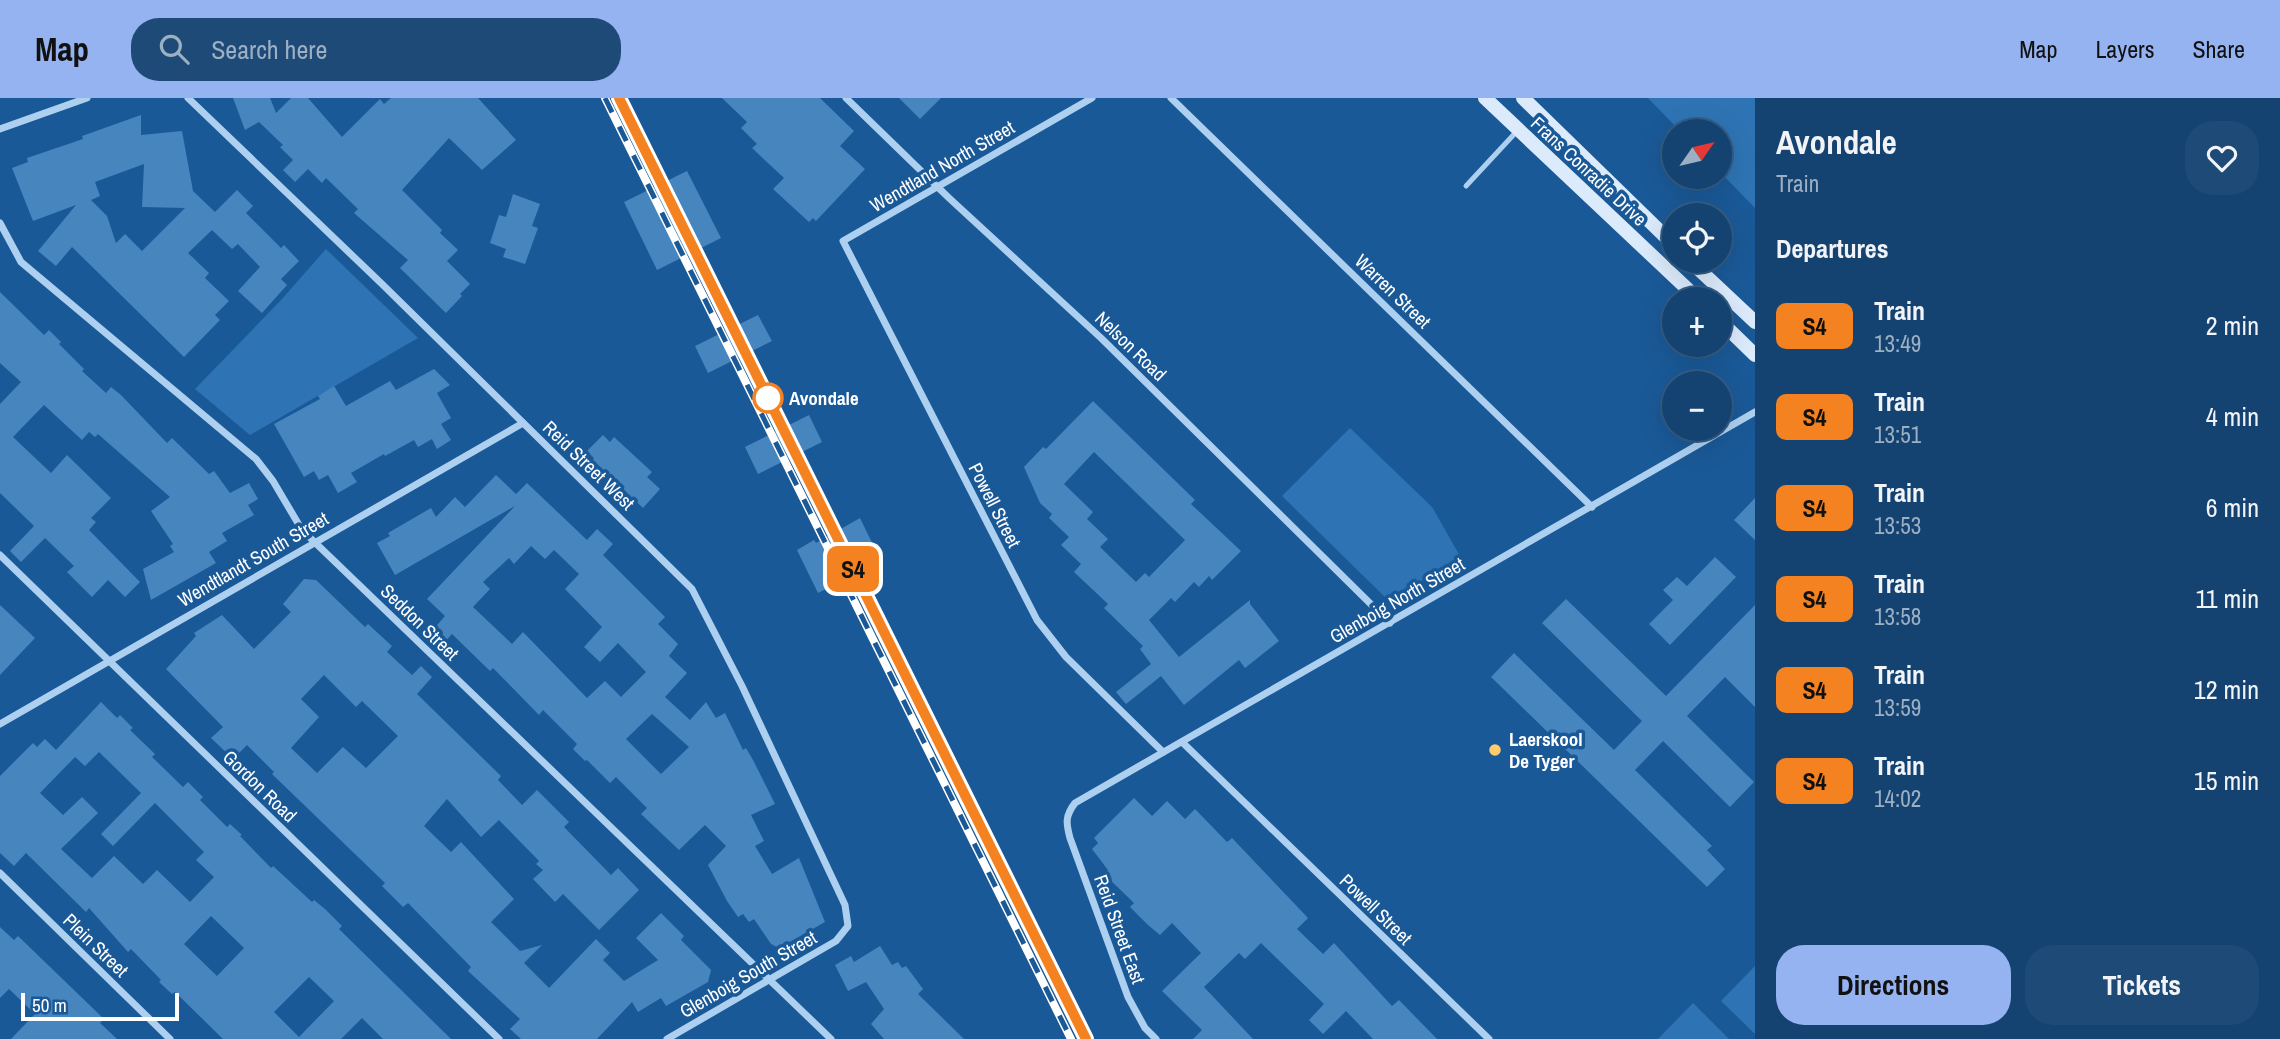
<!DOCTYPE html>
<meta charset="utf-8">
<style>
body{margin:0;font-family:"Archivo Narrow",sans-serif;background:#1d4a76;color:#f1f3f6;height:100vh;display:flex;flex-direction:column;font-size:26px;white-space:nowrap}
*{box-sizing:border-box;margin:0}
p{font-size:23px;color:#9db0c3}
.icon{flex:none;width:38px;height:38px;fill:none;stroke:currentColor;stroke-width:2;stroke-linecap:round;stroke-linejoin:round}
.map{position:relative;flex:1;overflow:hidden}
.drawer{display:flex;flex-direction:column;background:#144371;width:525px}
.drawer>*{flex:none}
.badge{padding:0 14px;border-radius:10px;font-size:24px;line-height:46px}
.needle{width:46px;rotate:56deg}
.buttons{position:absolute;left:1662px;top:21px;display:grid;gap:14px}
.buttons a{display:grid;place-items:center;width:70px;height:70px;border-radius:50%;background:#144371;box-shadow:0 7px 28px #0002,0 0 0 2px #335c84;font-size:35px}
.scale{position:absolute;left:21px;bottom:18px;width:158px;box-sizing:border-box;padding-left:7px;border:4px solid #fff;border-top:0;font-size:19px;line-height:24px;white-space:nowrap;color:#fff;-webkit-text-stroke:5px #1a5997;paint-order:stroke}
.map>.badge{position:absolute;translate:-50% -50%;box-shadow:0 0 0 4px #fff}
h2{padding:0 21px;font-size:26px;line-height:63px}
.round{display:grid;place-items:center;flex:none;width:74px;height:74px;border-radius:28px;background:#1d4a76}
.overview{display:flex;align-items:center;justify-content:space-between;height:119px;padding:0 21px}
h1{font-size:33px;font-weight:700;line-height:52px}
.action{display:flex;gap:14px;margin-top:auto;padding:14px 21px}
.action a{flex:1;height:80px;border-radius:28px;background:#95b2f1;color:#111;font-size:28px;font-weight:700;line-height:80px;text-align:center}
.action a+a{background:#1d4a76;color:#f1f3f6}
ul{padding:0;list-style:none}
li{display:flex;align-items:center;gap:21px;height:91px;padding:0 21px}
li div{flex:1}
li b{display:block;font-size:26px}
li em{font-style:normal}
li .badge{min-width:77px;font-weight:700;text-align:center}
header{display:flex;align-items:center;gap:42px;box-sizing:border-box;height:98px;padding:0 35px;background:#95b2f1;color:#111}
header strong{font-size:33px}
nav{display:flex;gap:38px;margin-inline-start:auto;font-size:24px}
.search{width:490px;height:63px;background:#1d4a76;display:flex;align-items:center;gap:18px;box-sizing:border-box;padding:0 24px;border-radius:28px;color:#9db0c3;font-size:26px}
main{display:flex;flex:1;min-height:0}
.map>svg:first-child{display:block}
.green{fill:#2e74b4}
.building{fill:#4785bf;fill-rule:evenodd}
.lines{fill:none;stroke-linecap:round;stroke-linejoin:round}
.service{stroke:#add0f0;stroke-width:5}
.minor{stroke:#add0f0;stroke-width:7}
.secondary{stroke:#dbebfb;stroke-width:14}
.rail-casing{stroke:#fff;stroke-width:8}
.rail{stroke:#1a5997;stroke-width:5;stroke-dasharray:16;stroke-linecap:butt}
.line-casing{stroke:#fff;stroke-width:16}
.line{stroke:#f58220;stroke-width:10}
.stop-dot{fill:#fff;stroke:#f58220;stroke-width:3.5}
.poi-dot{fill:#ffcb6d;stroke:#1a5997;stroke-width:2.5}
.labels{text-anchor:middle;stroke-width:7;stroke-linejoin:round;paint-order:stroke}
.street-label{font-size:19px;fill:#fff;stroke:#1a5997}
.stop-label{font-size:19px;font-weight:bold;fill:#fff;stroke:#1a5997;text-anchor:start}
.poi-label{font-size:19px;font-weight:bold;fill:#fff;stroke:#1a5997;text-anchor:start}
</style>
<header>
<strong>Map</strong>
<div class="search"><svg class="icon" aria-label="search" viewBox="0 0 24 24"><circle cx="10" cy="10" r="6"/><path d="M15 15l6 6"/></svg>Search here</div>
<nav><a>Map</a><a>Layers</a><a>Share</a></nav>
</header>
<main>
<div class="map">
<svg width="1755" height="941" viewBox="0 0 1755 941">
<rect width="100%" height="100%" fill="#1a5997"/>
<g class="green">
<path d="M1648,0H1755V110L1720,74V33H1680Z"/>
<path d="M326,151L418,240L250,337L195,291L282,201Z"/>
<path d="M1350,330L1432,409L1460,458L1390,504L1282,398Z"/>
<path d="M1755,868V936L1721,903Z"/>
<path d="M1693,905L1729,941H1658Z"/>
</g>
<g class="building">
<path d="M233,0H270L276,15L291,0H308L342,39L380,1L384,6L391,0H478L516,42L482,72L449,40L402,92L442,132L440,135L458,152L447,163L470,186L460,196L462,198L446,215L400,170L408,162L354,115L358,111L326,80L322,85L308,71L295,84L283,72L293,62L280,49L283,47L259,24L245,32Z"/>
<path d="M722,0H820L854,33L840,48L865,71L816,123L813,120L809,124L773,91L784,80L752,50L757,46L741,30L747,24Z"/>
<path d="M899,0H941L920,21Z"/>
<path d="M141,17V37L182,33L193,93L215,114L237,92L253,108L246,115L281,150L284,147L299,163L281,181L287,187L262,215L238,193L260,169L238,146L232,151L212,132L188,155L209,175L205,180L229,203L215,217L220,222L184,259L72,149L56,168L38,153L76,107L33,123L12,70L28,64L27,60L83,41L82,38ZM144,66L142,109L185,110L142,153L125,136L116,145L107,118L91,102L100,98L95,84Z"/>
<path d="M687,73L721,140L657,172L624,104Z"/>
<path d="M513,96L540,106L532,128L538,130L525,166L503,159L506,151L490,145L499,117L506,119Z"/>
<path d="M0,194L44,237L49,232L61,244L59,246L84,271L82,273L106,295L111,289L121,297L167,345L172,340L209,376L214,373L230,395L249,385L258,401L248,407L254,417L222,435L227,443L209,454L216,465L151,502L143,471L174,454L170,448L173,446L151,413L170,399L98,336L95,339L89,334L82,342L44,307L13,339L51,375L67,357L111,400L91,420L96,424L89,432L140,484L125,499L108,482L92,499L67,474L74,468L45,440L21,464L10,453L34,428L0,395V306L21,284L0,265Z"/>
<path d="M758,217L772,243L708,275L695,248Z"/>
<path d="M434,271L450,287L437,295L451,320L441,326L451,342L437,351L432,341L418,349L414,342L385,358L384,356L351,375L357,384L338,395L328,377L319,382L314,373L304,379L274,326L320,301L318,298L334,288L346,308L390,283L396,292Z"/>
<path d="M1093,303L1195,402L1191,406L1241,453L1212,482L1209,478L1199,489L1194,484L1175,504L1171,500L1149,522L1179,559L1250,502V506L1279,543L1245,570L1239,562L1184,607L1161,578L1126,606L1116,594L1151,566L1140,551L1143,548L1104,510L1108,506L1074,474L1081,466L1061,447L1069,439L1049,420L1052,416L1040,405L1024,369L1043,349L1046,351ZM1094,354L1185,442L1149,479L1145,475L1136,484L1100,449L1108,441L1087,421L1093,414L1064,386Z"/>
<path d="M809,317L822,344L758,376L745,349Z"/>
<path d="M603,337L610,344L614,339L652,374L647,379L660,391L643,410L593,362L594,360L587,353Z"/>
<path d="M496,377L516,396L527,385L587,442L597,431L613,446L603,457L665,519L658,526L678,546L669,558L687,575L665,599L690,622L706,604L716,620L725,615L743,652L746,650L753,662L775,706L751,717L764,743L755,748L772,776L799,760L825,824L779,850L771,846L754,821L749,824L743,816L738,819L727,803L708,767L726,748L705,727L679,752L641,716L647,710L616,679L610,685L587,662L585,663L573,651L577,646L543,612L539,617L493,570L490,573L452,536L443,546L431,534L445,518L427,501L515,408L395,477L377,445L390,438L388,435L431,410L436,419L455,399L465,409ZM531,448L545,461L554,452L579,476L565,491L602,529L584,549L600,564L618,545L646,574L621,599L605,583L587,600L523,534L512,546L473,509L490,491L483,484L509,460L514,466ZM652,616L689,649L661,676L626,641Z"/>
<path d="M1755,400V442L1734,422Z"/>
<path d="M860,420L881,463L818,495L797,452L814,442L816,445Z"/>
<path d="M1715,459L1736,479L1670,547L1649,526L1673,502L1663,492L1677,479L1687,488Z"/>
<path d="M304,481L316,482L365,529L368,526L392,548L387,554L412,577L421,568L432,579L417,596L501,678L498,682L522,707L537,692L569,724L564,729L611,777L618,770L639,792L599,832L563,796L555,804L533,781L543,772L536,766L539,763L499,722L481,739L447,701L424,728L451,754L461,744L514,801L491,824L520,853L542,847L524,865L549,890L596,841L610,855L603,862L624,883L658,862L636,840L661,815L684,838L681,842L711,872L708,884L666,908L661,900L638,914L632,904L597,941H521L510,931L520,921L468,873L471,869L408,805L403,809L382,788L385,785L272,676L274,674L247,647L233,661L211,640L223,629L166,571L196,538L194,535L222,517L254,551L291,514L283,506ZM324,577L356,609L362,603L398,638L366,670L343,649L317,675L291,650L319,619L301,601Z"/>
<path d="M1566,501L1666,598L1755,507V609L1725,579L1687,618L1754,684L1730,709L1663,643L1635,672L1712,748L1707,752L1725,771L1707,789L1491,579L1514,555L1614,652L1642,623L1542,525Z"/>
<path d="M0,507L35,540L0,577Z"/>
<path d="M101,604L117,620L120,617L133,630L130,632L155,656L152,659L183,689L188,684L203,699L200,702L227,729L230,726L242,737L240,738L271,770L273,768L312,804L314,802L325,811L342,828L339,831L451,941H383L362,920L341,941H223L175,894L172,896L159,884L161,882L131,851L128,854L89,810L86,814L26,755L14,768L0,755V678L33,645L37,649L45,641L56,652ZM99,654L141,695L101,736L113,748L155,705L204,754L196,762L214,779L190,804L157,772L143,786L114,758L92,780L61,751L98,715L82,699L63,717L40,695L75,659L85,668ZM211,818L244,850L217,878L184,846ZM309,879L334,903L299,939L274,914Z"/>
<path d="M1134,700L1152,718L1167,703L1185,721L1195,711L1227,744L1232,740L1308,820L1297,831L1323,856L1334,845L1392,908L1399,902L1437,941H1373L1346,913L1323,936L1309,922L1324,906L1261,845L1245,861L1239,855L1204,889L1253,941H1193L1202,932L1162,893L1201,855L1172,825L1160,837L1148,827L1130,809L1134,805L1104,776L1108,772L1092,751L1098,745L1094,740Z"/>
<path d="M0,829L14,842L18,838L104,921L100,925L117,941H11L35,916L9,891L0,900Z"/>
<path d="M880,848L892,867L898,864L902,870L906,868L923,891L918,896L964,941H884L871,926L884,911L866,884L848,893L835,867L851,858L854,864Z"/>
</g>
<g class="lines">
<path class="service" d="M1466,88L1518,32"/>
<g class="minor">
<path d="M188,0L382,186L692,491L742,588L845,807L848,828L836,843L667,941"/>
<path d="M846,0L949,100L1101,240L1390,525"/>
<path d="M1092,0L843,143L1037,522L1066,559L1163,654"/>
<path d="M1171,0L1592,409"/>
<path d="M0,31L87,0"/>
<path d="M0,125L21,164L256,361L273,383L302,432L831,941"/>
<path d="M0,457L499,941"/>
<path d="M0,626L523,325"/>
<path d="M1182,644L1489,941"/>
<path d="M0,775L170,941"/>
<path d="M1156,941L1145,930L1128,899L1070,740C1066,725 1065,718 1075,705L1755,314"/>
</g>
<g class="secondary">
<path d="M1485,0L1698,201"/>
<path d="M1523,0L1675,148"/>
<path d="M1690,163L1755,224"/>
<path d="M1720,223L1755,257"/>
</g>
<g class="rail-casing">
<g id="rail">
<path d="M605,0L1071,941"/>
<path d="M619,0L1086,941"/>
</g>
</g>
<use href="#rail" class="rail"/>
</g>
<g class="lines">
<g class="line-casing">
<path id="line" d="M619,0L1086,941"/>
</g>
<use href="#line" class="line"/>
</g>
<circle class="stop-dot" cx="768" cy="300" r="14"/>
<circle class="poi-dot" cx="1495" cy="652" r="7"/>
<g class="labels">
<g class="street-label">
<text transform="translate(942 68) rotate(-30)" y="7">Wendtland North Street</text>
<text transform="translate(1589 73) rotate(43)" y="7">Frans Conradie Drive</text>
<text transform="translate(1393 193) rotate(44)" y="7">Warren Street</text>
<text transform="translate(1131 248) rotate(44)" y="7">Nelson Road</text>
<text transform="translate(589 367) rotate(44)" y="7">Reid Street West</text>
<text transform="translate(995 407) rotate(63)" y="7">Powell Street</text>
<text transform="translate(253 461) rotate(-30)" y="7">Wendtlandt South Street</text>
<text transform="translate(1397 502) rotate(-30)" y="7">Glenboig North Street</text>
<text transform="translate(420 524) rotate(44)" y="7">Seddon Street</text>
<text transform="translate(260 688) rotate(44)" y="7">Gordon Road</text>
<text transform="translate(1376 811) rotate(44)" y="7">Powell Street</text>
<text transform="translate(1120 831) rotate(70)" y="7">Reid Street East</text>
<text transform="translate(96 847) rotate(44)" y="7">Plein Street</text>
<text transform="translate(748 876) rotate(-30)" y="7">Glenboig South Street</text>
</g>
<g class="stop-label">
<text x="789" y="307">Avondale</text>
</g>
<g class="poi-label">
<text x="1509" y="648">Laerskool<tspan x="1509" dy="22">De Tyger</tspan></text>
</g>
</g>
</svg>
<div class="buttons">
<a><svg class="needle" viewBox="-14 -14 28 28"><path d="M0-13l5 13h-10z" fill="#e53935"/><path d="M0 13l5-13h-10z" fill="#9db0c3"/></svg></a>
<a><svg class="icon" aria-label="locate" viewBox="0 0 24 24"><circle cx="12" cy="12" r="6"/><path d="M12 2v4M12 18v4M2 12h4M18 12h4"/></svg></a>
<a>+</a>
<a>−</a>
</div>
<div class="scale">50 m</div>
<b class="badge" style="left:853px;top:471px;background:#f58220;color:#111">S4</b>
</div>
<section class="drawer">
<div class="overview"><div><h1>Avondale</h1><p>Train</p></div><a class="round"><svg class="icon" aria-label="heart" viewBox="0 0 24 24"><path d="M12 20l-8-8c-3-5 5-10 8-4 3-6 11-1 8 4z"/></svg></a></div>
<h2>Departures</h2>
<ul>
<li><span class="badge" style="background:#f58220;color:#111">S4</span><div><b>Train</b><p>13:49</p></div><em>2 min</em></li>
<li><span class="badge" style="background:#f58220;color:#111">S4</span><div><b>Train</b><p>13:51</p></div><em>4 min</em></li>
<li><span class="badge" style="background:#f58220;color:#111">S4</span><div><b>Train</b><p>13:53</p></div><em>6 min</em></li>
<li><span class="badge" style="background:#f58220;color:#111">S4</span><div><b>Train</b><p>13:58</p></div><em>11 min</em></li>
<li><span class="badge" style="background:#f58220;color:#111">S4</span><div><b>Train</b><p>13:59</p></div><em>12 min</em></li>
<li><span class="badge" style="background:#f58220;color:#111">S4</span><div><b>Train</b><p>14:02</p></div><em>15 min</em></li>
</ul>
<div class="action"><a>Directions</a><a>Tickets</a></div>
</section>
</main>
